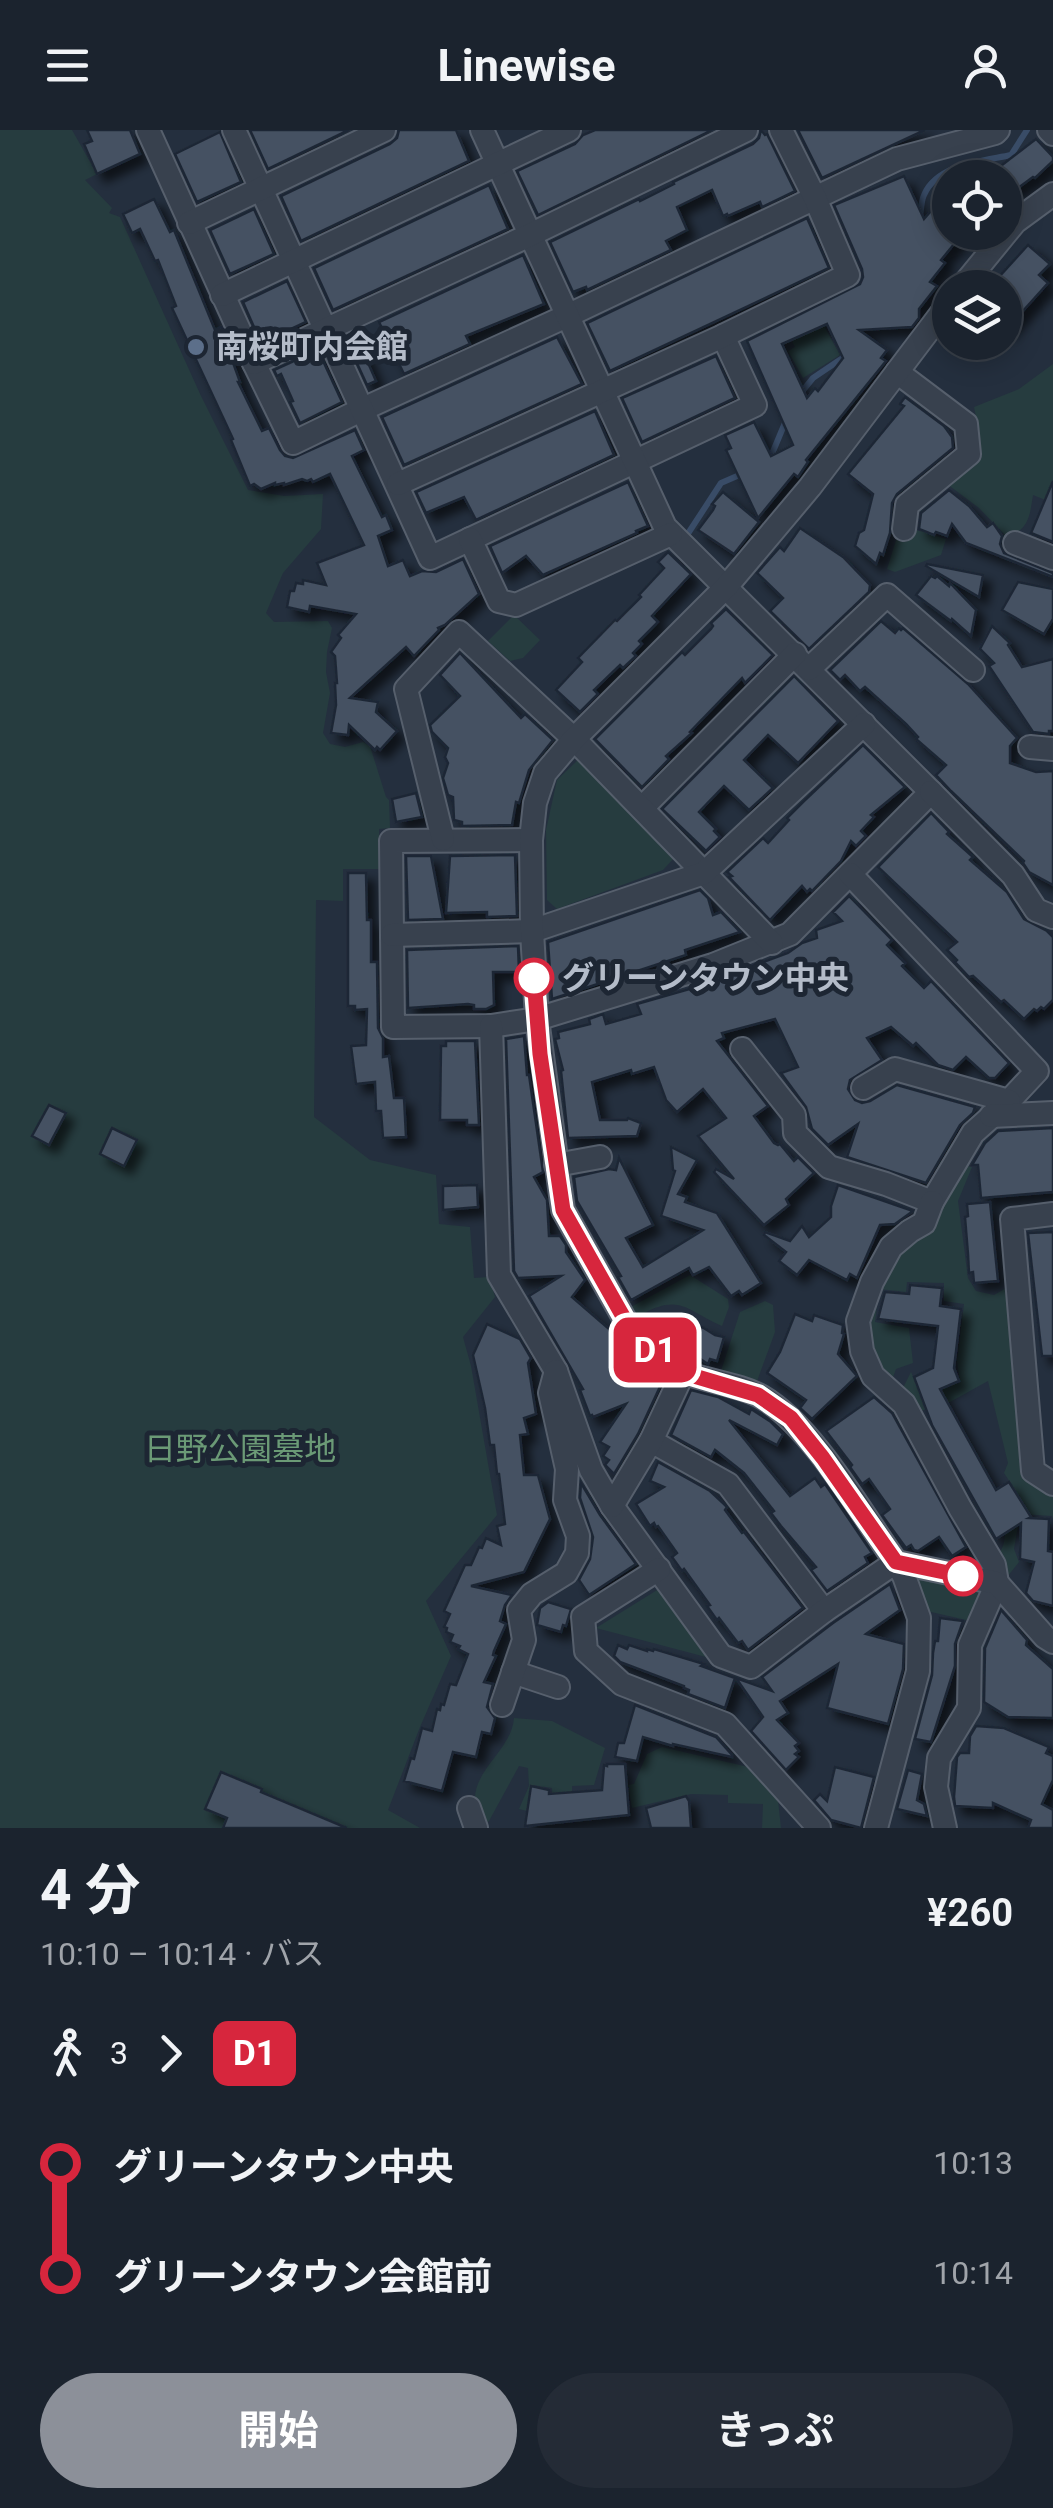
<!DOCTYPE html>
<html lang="ja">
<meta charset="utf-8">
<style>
body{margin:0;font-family:Roboto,"Noto Sans JP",sans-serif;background:#242b36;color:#f1f3f6;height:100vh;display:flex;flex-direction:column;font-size:38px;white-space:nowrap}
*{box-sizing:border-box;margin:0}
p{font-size:32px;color:#a0a4aa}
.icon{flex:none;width:55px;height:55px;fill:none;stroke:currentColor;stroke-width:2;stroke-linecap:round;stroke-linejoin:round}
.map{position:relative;height:1698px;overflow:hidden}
.details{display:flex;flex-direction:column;background:#1b232e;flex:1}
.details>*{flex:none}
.badge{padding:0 20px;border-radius:15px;font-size:35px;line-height:65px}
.fabs{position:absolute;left:932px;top:30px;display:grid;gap:20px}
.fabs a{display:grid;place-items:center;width:90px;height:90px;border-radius:50%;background:#1b232e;box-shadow:0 5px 25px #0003,0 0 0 2px #39404a;font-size:50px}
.map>.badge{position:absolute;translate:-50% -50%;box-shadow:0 0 0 5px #fff}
.legs{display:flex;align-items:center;gap:15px;height:110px;padding:0 40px;font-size:32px}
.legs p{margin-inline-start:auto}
.head{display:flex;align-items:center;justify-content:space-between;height:170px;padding:0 40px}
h1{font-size:55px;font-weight:700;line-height:75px}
.action{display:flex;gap:20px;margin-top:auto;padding:20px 40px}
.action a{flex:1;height:115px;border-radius:60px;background:#8c9099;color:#fff;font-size:40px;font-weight:700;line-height:115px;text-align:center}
.action a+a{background:#242b36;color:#f1f3f6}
ul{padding:0 40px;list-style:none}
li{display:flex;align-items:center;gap:35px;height:110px;font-size:38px}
li i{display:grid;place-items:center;width:15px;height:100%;margin:0 12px;background:currentColor}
li i::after{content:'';width:25px;height:25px;margin:-12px;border:8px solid;border-radius:50%;background:#1b232e}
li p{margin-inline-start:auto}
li:first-child i{background:linear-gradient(#0000 50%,currentColor 0)}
li:last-child i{background:linear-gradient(currentColor 50%,#0000 0)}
header{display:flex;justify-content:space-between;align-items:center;height:130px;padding:0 40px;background:#1b232e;font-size:45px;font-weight:700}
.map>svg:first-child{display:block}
.green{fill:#263c3f}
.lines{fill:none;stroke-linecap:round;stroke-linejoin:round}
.stream{stroke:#394c67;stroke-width:6}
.building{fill:#455162;stroke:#1f2835;stroke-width:2.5;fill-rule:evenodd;filter:url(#shadow)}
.minor-casing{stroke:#565f6c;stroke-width:26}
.minor{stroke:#38414e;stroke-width:22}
.line-1-casing{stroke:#fff;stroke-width:22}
.line-1{stroke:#d7263d;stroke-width:15}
.service-dot{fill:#5c6f8a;stroke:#1d2633;stroke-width:4}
.stop-1-dot{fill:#fff;stroke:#d7263d;stroke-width:5}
.labels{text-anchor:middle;stroke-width:10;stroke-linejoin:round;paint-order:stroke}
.poi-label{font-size:32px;font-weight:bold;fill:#b4bcc9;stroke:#1d2633;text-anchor:start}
.stop-label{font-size:32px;font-weight:bold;fill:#b4bcc9;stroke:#1d2633;text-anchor:start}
.park-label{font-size:32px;fill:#6b9a76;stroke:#1d2633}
</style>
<header><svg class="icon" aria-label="menu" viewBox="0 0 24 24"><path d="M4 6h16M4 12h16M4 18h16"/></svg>Linewise<svg class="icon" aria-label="person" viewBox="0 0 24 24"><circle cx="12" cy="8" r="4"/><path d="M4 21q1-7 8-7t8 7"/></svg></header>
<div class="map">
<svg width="1053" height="1698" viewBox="0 0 1053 1698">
<defs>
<filter id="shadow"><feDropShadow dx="8" dy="8" stdDeviation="5" flood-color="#0009"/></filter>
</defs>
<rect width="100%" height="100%" fill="#242f3e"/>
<g class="green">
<path d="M0,0H72L97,44L85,50L112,78L109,83L120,87L201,266L248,360L284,366L323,364L321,399L283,443L266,483L274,492L328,491L332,498L327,522L326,542L330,563L323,603L330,614L345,617L363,612L370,616L386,667L389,670L390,698L379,699V739H343V771L316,770L314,987L370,1030L436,1045L439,1094L470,1097L474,1148L489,1147L495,1167L463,1207L471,1236L497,1385L426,1471L451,1526L420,1597L388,1680L420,1698H0Z"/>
<path d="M824,196L840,225L803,248L788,221L795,217L792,211Z"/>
<path d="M1053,234V373L1033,365C1030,384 1029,402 1006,406L979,378L947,354L971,312L980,306L974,277L1019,259Z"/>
<path d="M913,399L946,409L941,425L895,442L887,439L897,407L909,410Z"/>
<path d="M514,485L540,510L523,528L510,531L488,511Z"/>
<path d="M579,629L674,728L663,740L557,779L547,770L546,700L557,650Z"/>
<path d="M961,1035L972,1037L958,1071L968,1148L976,1161L994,1165L1008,1157L1029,1346L1053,1361V1389L1052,1386L1020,1384L1014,1419L1019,1432L1007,1447L995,1431C1003,1418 1008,1409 1002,1395L1009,1381L1023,1372L1004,1343L1008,1333L988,1251L950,1272L920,1281L902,1260L911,1242L922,1268L960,1252L957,1231L964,1174L944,1171V1153L907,1152L906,1162L879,1159L875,1192L909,1198L913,1233L896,1239L891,1253L877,1243L864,1204L875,1154Z"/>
<path d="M690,1145L728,1169L729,1177L722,1196C685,1180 681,1163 640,1185L629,1178Z"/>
<path d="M765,1171L773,1175L775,1202L756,1254L721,1241L740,1182Z"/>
<path d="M924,1446L983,1459L970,1491L927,1481L918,1451Z"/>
<path d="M662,1457L706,1527L596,1498Z"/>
<path d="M514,1588L552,1591L605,1618L594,1655L572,1656V1665L553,1685L552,1658L532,1655L527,1681L519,1679L529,1656L528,1638L519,1636L489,1691L483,1694C481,1687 476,1677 475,1670C474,1639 512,1619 514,1588Z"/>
<path d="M662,1617L757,1639L777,1661L781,1698H762L763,1674L728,1673V1665L691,1664L632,1678L628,1655L634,1654L647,1624Z"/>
</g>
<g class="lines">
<g class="stream">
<path d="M920,89C921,82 921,71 924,65C937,34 983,31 1011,25L1027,0"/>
<path d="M800,264L813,248L847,225"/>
<path d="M769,331L787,288"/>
<path d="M689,402L721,353L744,343"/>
</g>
</g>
<g class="building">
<path d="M87,0H130L140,24L97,44L84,14L92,11Z"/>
<path d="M250,0H349L268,39Z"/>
<path d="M399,0H456L469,31L301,111L281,66L390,14L397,8Z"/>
<path d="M595,0H712L538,85L517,41L575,14L583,5Z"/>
<path d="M761,0L765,5L767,4L795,61L762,77L760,72L728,86L727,84L723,86L712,60L677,77L687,100L666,111L671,120L587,160L586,157L573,162L550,112L639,69L640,71L674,54L673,52L753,14L759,8Z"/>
<path d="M798,0H925L822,48Z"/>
<path d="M220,2L241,52L197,72L175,24Z"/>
<path d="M1036,9L1053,27V31L1035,48L1033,47L1014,61L1011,57L1005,61V48H985Z"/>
<path d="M904,46L924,89L937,74L950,84V102H964L941,130L945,133L930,152L937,156L919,179V188L912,197L859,200L887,220L881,228L886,231L806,330L808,332L798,347L794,344L758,388L726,320L731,318L725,305L754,292L771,326L793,315L747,211L860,154L863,147L862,139L834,75ZM827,194L843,228L818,261L815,258L807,268L782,214Z"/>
<path d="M489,55L508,99L333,180L314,138Z"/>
<path d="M154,69L170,102L174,100L215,200L221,197L236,229L232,230L240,252H238L262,301L269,298L280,320L285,326L293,328L355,300L364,320L352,326L382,387L386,385L392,400L378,406L388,436L403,430L410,446L422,441L436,442L463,429L479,464L445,495L438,498L439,500L414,526L406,517L350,568L378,572L376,582L397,601L380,620L377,617L375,620L349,595L348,605L331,603L336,575L335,553H337L335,526L331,522L341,508L338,505L356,484L310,476L309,482L287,477L290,461H294L296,453L303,454V450L326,455L317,433L364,415L330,344L313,352L311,349L307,351L302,349L284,355V353L275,355V353L261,359L254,354L250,356L231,310L233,309L172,178L176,176L158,130L155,131L140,99L132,103L123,84Z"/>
<path d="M254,79L274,124L230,144L210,100Z"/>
<path d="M807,88L829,138L610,241L587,193Z"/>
<path d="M1028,115L1050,134L1039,145L1048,153L1005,201V158H989Z"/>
<path d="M523,125L544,174L466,206L470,214L404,244L379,192Z"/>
<path d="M287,151L306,192L261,213L243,172Z"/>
<path d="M355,203L376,251L367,255L345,207Z"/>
<path d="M557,207L582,254L404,335L382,287Z"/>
<path d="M318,220L342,272L300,293L290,272L293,271L281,244L277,246L274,240Z"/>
<path d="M716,226L735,268L642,312L622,268Z"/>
<path d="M905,267L944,296L952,307L953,318L897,364L892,373L890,403L883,425L880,423L876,434L855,416L859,403L864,400L873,364L848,344L904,276L900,274Z"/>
<path d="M595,281L614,325L476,390L464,367L426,383L416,362Z"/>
<path d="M1053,351V412L1031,403Z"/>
<path d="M628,352L648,396L636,401L637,403L543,445L526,426L502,443L490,416Z"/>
<path d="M949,360L969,376L987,397L993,393L1002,406L1000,414L1004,423L1053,443V447L966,413L952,394L947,406L936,402L934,405L919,399L921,383Z"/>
<path d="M723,362L759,392L734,424L698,400L713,380L715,376L712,374Z"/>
<path d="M800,398L843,427L870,455L869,462L809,519L770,481L783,468L757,443L780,417L784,421Z"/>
<path d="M668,422L691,444L652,486L658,492L639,511L642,514L633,523L636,526L623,538L620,535L594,560L598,564L580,582L556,560L582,532L578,528L615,490L617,491L641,467L639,465L664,438L658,432Z"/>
<path d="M927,434L983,445L979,467L926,436Z"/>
<path d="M931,446L935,448L937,446L949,456L950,453L976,480L971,506L952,489L951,491L916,465Z"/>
<path d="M1018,452L1053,459V489L1044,504L1002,480Z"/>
<path d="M726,479L773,525L745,553L742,548L690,602L692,603L666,626L669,629L642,657L595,609L682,522L685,525L711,499L713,496L711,493Z"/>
<path d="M881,491L895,503L899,498L901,500L903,498L968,554L1017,608L1010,616V633L1036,642L1053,641V755L1029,742L1023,733L1024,731L951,661L936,645L946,635L916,609L918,607L906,594L865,557L860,561L845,545L840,550L830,540Z"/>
<path d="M992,496L1010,513L1008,515L1022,537L1053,529V601H1049V604L1033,602L989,536L994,533L980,519Z"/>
<path d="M460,523L521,588L525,584L553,610L529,640L519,673L516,672L512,695L462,696V692L454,690L453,667L448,665L443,648L448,633L445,627L448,618L432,602L430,595L460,566L440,545Z"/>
<path d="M794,546L838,591L798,633L768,605L744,630L773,658L749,680L724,656L699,682L716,699L714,701L720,707L706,721L662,679Z"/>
<path d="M863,615L905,657L871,685L874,687L861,701L866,706L856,716L851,711L841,731L812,761L810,759L807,762L802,756L770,790L729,747L732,746L727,742L763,708L768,713L789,690L787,688L803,672Z"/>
<path d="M416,663L422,687L396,692L392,669Z"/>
<path d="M931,683L949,702L947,704L973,727L970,730L1007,762L1024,789L1047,801L1053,807V870L1044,879L1041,877L1037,881L1034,879L1024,889L1004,870L1001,872L973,846L969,847L955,832L957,830L947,820L957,812L878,737Z"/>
<path d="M515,725L517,786L487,787V782L446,783L450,726Z"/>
<path d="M406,726H431L443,789L408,790Z"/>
<path d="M348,743H366L367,790H371V832H377L378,898L383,908V927L389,926L394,968H404L406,1007L383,1008L381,981H376L375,952L356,954L351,916L366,915L367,879L355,880V876H348Z"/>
<path d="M700,760L708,768L713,785L721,782L740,802L685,820L686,825L552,869L548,812Z"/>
<path d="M849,766L892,810L887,815L905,833L902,836L924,858L931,851L1009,933L995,948H989L966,927L953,940L938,935L916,913L913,916L891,897L867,908L882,930L850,950L848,959L855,970L862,973L870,971L897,955L975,977L973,983L960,995L926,1053L847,1027L858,994L828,1015L812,999L806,977L781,943L798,937L775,889L722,903L724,908L717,911L768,976L754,986L774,1013L778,1015L780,1014L794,1031L798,1027L814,1043L786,1069L789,1075L764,1095L714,1042L716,1039L734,1049L698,1006L726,988L703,959L677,982L666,970L654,937L632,944L631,940L592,952L600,990H627L628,988L641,993L637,1006L568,1008L561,941L563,940L555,909L559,908L558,902L590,894L589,889L603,884L606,894L641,884L637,874L732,847L731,844L788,823L802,813L817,808L816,800L842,791L833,782Z"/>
<path d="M518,816L519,842H493L494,875L486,879H474V875L468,874L408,878L407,820Z"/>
<path d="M524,906L527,945H529L543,1042L534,1047L547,1070L549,1106H560L566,1115V1122L585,1150L572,1167L616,1205L634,1229L637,1226L664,1248L638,1304L614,1344L605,1335L609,1330L603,1326L609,1317L600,1312L626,1274L593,1287L592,1285L590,1286L580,1260L583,1259L529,1166L561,1146L518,1148L514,1141L506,909Z"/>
<path d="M446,911H475L479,995H467V990H440L441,916H446Z"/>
<path d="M49,975L66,983L49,1015L32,1006Z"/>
<path d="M112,998L137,1010L124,1036L100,1024Z"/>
<path d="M1053,998V1062L981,1068L978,1035H972L985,1013L998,1001Z"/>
<path d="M671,1017L697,1030L678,1064L687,1067L685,1072L717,1083L761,1153L742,1165L739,1161L731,1166L709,1137L693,1145L689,1138L631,1170L618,1147L621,1146L577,1071L574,1047L609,1039L616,1040L619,1028L653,1095L626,1108L643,1137L703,1100L661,1086L675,1041L673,1040Z"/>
<path d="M477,1055L478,1077L443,1080V1056Z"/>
<path d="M838,1055L913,1081L895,1094L880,1095L857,1148L850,1144L847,1150L809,1130L797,1145L779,1131L786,1122L764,1105L765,1102L790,1111L802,1096L809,1107L831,1087V1076Z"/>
<path d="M990,1072L998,1151L974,1153L973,1142L969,1143L968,1124L965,1087L968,1086L967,1074Z"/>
<path d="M1053,1102V1226H1042L1028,1103Z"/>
<path d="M910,1155L942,1158L940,1176L961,1179L954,1238L959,1251L940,1259L996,1360L1009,1352L1031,1387L1029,1388L1049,1389L1048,1421L1053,1422V1476L1033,1471L1026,1463L1034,1432L1020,1429L1021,1393L996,1409L932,1295L914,1247L933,1238L938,1196L878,1189L885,1162L909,1164Z"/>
<path d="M795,1184L812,1191L814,1185L843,1195L842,1203L844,1204L838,1224L857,1246L812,1289L800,1278L806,1270L767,1243L780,1222Z"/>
<path d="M664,1189L674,1196L679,1190L694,1200L696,1197L700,1200L702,1197L715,1205L724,1207L717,1231L710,1229L708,1234L679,1215L677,1218L655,1201Z"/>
<path d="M487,1194L520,1209L531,1228L528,1233L536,1284L524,1288L528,1304L520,1305L524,1345H538L550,1389L524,1442L471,1456L512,1465L505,1475L500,1491L506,1494L494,1521L493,1525L496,1526L484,1552L493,1554L487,1577L495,1588L491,1604L482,1602L476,1627L453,1622L442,1661L404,1651L411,1628L414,1629L422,1598L432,1601L437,1579L440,1580L441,1574L444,1575L450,1554L456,1555L468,1524L458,1519L460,1516L450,1512L453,1505L446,1502L447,1498L444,1497L450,1484L444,1481L465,1435H471L479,1417L482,1418L486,1408L501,1415L497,1396L505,1394L499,1344H497L494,1315H490L485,1278L473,1225Z"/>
<path d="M691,1260L718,1267L749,1284L751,1279L771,1292L783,1304L777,1315L729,1290L790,1366L815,1348L821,1357L825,1354L872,1423L865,1427L868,1433L827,1461L811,1440L816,1437L781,1396L771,1383L774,1381L744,1343L715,1320L711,1327L671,1305Z"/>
<path d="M874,1267L892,1283L966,1417L952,1426L939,1407L918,1421L914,1420L911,1415L906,1418L882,1385L890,1379L869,1349L862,1354L850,1337L852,1335L826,1301Z"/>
<path d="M658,1332L710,1361L724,1374L727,1377L725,1380L742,1403L744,1402L803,1478L748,1520L742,1511L738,1513L719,1488L717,1490L707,1476L710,1475L684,1439L682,1441L672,1427L677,1423L658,1396L656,1397L654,1393L650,1396L636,1374L664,1357L650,1351Z"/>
<path d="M581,1353L600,1385L636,1434L589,1465L579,1450L590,1429L593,1407L580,1368Z"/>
<path d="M890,1454L900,1480L866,1504L904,1514L903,1539L888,1594L827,1578L838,1534L780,1571L788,1583L777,1590L799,1613L795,1616L799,1621L795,1624L799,1627L786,1640L751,1601L763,1587L736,1548L772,1561L762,1547L833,1493Z"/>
<path d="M548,1472L571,1479L566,1496L563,1495L561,1502L537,1495L540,1478Z"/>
<path d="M1001,1480L1027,1510L1026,1515L1053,1539V1588L1008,1587L984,1572L985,1518Z"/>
<path d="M940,1488L963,1491L955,1514V1536L931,1612L915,1609L932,1545L933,1523L935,1511H938Z"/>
<path d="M618,1515L627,1519L629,1515L647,1521V1519L653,1521L654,1519L704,1534L701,1536L735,1548L725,1578L688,1564L689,1560L684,1558V1556L620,1532L614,1526Z"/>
<path d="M635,1575L716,1607L732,1625V1627L673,1614V1616L643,1607L637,1631L615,1627L618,1613H624Z"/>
<path d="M976,1596L1004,1598L1049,1617L1046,1623L1053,1626V1650L1042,1674L1053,1680V1698H1028L1031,1690L993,1673V1678L955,1676L954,1667L957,1627L960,1623H969L970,1606Z"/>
<path d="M607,1634H625L629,1685L525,1696L531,1656L549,1660V1664L602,1660L604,1635L607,1636Z"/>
<path d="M835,1637L874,1647L861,1698L831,1690L814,1670L820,1664L827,1671Z"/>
<path d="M908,1640L922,1644L917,1670L924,1674L927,1686L897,1679Z"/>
<path d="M221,1642L262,1659L261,1662L347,1698H223L227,1688L205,1679Z"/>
<path d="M686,1666L689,1671L691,1698H651L646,1678Z"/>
</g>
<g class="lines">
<g class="minor-casing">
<g id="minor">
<path d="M148,0L254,233L293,313L363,279L569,185L897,29L995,3L998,0"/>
<path d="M234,0L430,428L755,275L723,206"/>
<path d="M482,0L665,397L931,662L790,804L713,835L537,889L491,896L393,897L391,711L531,710"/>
<path d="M1049,0L1053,4"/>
<path d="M189,93L384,0"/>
<path d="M961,158L1015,92L1053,64"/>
<path d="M222,165L569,0"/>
<path d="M254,233L530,105L746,0"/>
<path d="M897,242L966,294L969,324L907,375L904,399"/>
<path d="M398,354L723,206L848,145L815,68L781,0"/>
<path d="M470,409L499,471L516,475L671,404"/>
<path d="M1015,413L1053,428"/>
<path d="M809,539L887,465L973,540"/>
<path d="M1030,617L1053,619"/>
<path d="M931,662L1013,745L1036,780L1053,787"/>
<path d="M642,678L795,524"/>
<path d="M443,709L406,559L459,502L574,609L772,813"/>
<path d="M392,805L532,801L704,743L864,594"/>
<path d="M491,896L499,1145L556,1241"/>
<path d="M742,919L794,985L795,1003L829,1037L886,1054L932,1072L973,1003L1009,971L1037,941L850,744"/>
<path d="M863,958L895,939L1009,971"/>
<path d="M991,986L1053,983"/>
<path d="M556,1035L600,1027"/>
<path d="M932,1072L924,1093L910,1101L891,1117L872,1152L858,1191L862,1221L873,1246L904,1274L960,1378L994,1435L997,1453L970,1515L969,1578L939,1628L936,1657L945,1698"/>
<path d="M1053,1084L1012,1089L1033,1341L1053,1354"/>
<path d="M651,1311L728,1354L824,1481"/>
<path d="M612,1376L721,1526L751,1537L824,1481L896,1432L997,1453L1045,1507L1053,1512"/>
<path d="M659,1439L583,1487L586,1521L622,1554L725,1594L819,1698"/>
<path d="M513,1542L558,1557"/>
<path d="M502,1575L524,1510L519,1480L532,1464L566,1443L577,1423L578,1406L565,1370L567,1339L550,1263L556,1241L591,1340L612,1376L651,1311L683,1243"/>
<path d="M469,1678L476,1698"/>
<path d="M876,1698L918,1541L919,1488L904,1446L896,1432C861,1383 813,1297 762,1267C741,1255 712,1252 689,1244C670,1238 643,1212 629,1197L563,1080L537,889L532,801L531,710L535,673L545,643L574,609L726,457L810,357L950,172"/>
</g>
</g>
<use href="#minor" class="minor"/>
</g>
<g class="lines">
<g class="line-1-casing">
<path id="line-1" d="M534,848L540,924L563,1080L629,1197L684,1243L758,1265L791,1288L823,1328L896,1432L963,1446"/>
</g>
<use href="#line-1" class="line-1"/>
</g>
<circle class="service-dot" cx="196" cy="217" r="10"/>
<g class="stop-1-dot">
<circle cx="534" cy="848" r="18"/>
<circle cx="963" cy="1446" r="18"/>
</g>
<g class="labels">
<g class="poi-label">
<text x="216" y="228">南桜町内会館</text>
</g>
<g class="stop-label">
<text x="562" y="859">グリーンタウン中央</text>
</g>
<g class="park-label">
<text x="240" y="1330">日野公園墓地</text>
</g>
</g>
</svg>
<div class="fabs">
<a><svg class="icon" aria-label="locate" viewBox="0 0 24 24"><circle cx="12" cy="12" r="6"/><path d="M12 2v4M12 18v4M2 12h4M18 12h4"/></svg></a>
<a><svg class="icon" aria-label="layers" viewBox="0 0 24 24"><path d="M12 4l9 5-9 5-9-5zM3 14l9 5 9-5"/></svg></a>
</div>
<b class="badge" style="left:655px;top:1220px;background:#d7263d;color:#fff">D1</b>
</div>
<section class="details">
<div class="head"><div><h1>4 分</h1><p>10:10 – 10:14 · バス</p></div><b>¥260</b></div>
<div class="legs"><svg class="icon" aria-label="walk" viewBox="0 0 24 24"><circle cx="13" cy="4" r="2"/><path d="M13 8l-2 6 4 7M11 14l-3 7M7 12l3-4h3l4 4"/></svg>3<svg class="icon" aria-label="forward" viewBox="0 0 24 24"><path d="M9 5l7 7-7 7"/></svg><b class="badge" style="background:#d7263d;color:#fff">D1</b></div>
<ul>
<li><i style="color:#d7263d"></i><b>グリーンタウン中央</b><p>10:13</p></li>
<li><i style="color:#d7263d"></i><b>グリーンタウン会館前</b><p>10:14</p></li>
</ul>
<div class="action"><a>開始</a><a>きっぷ</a></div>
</section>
